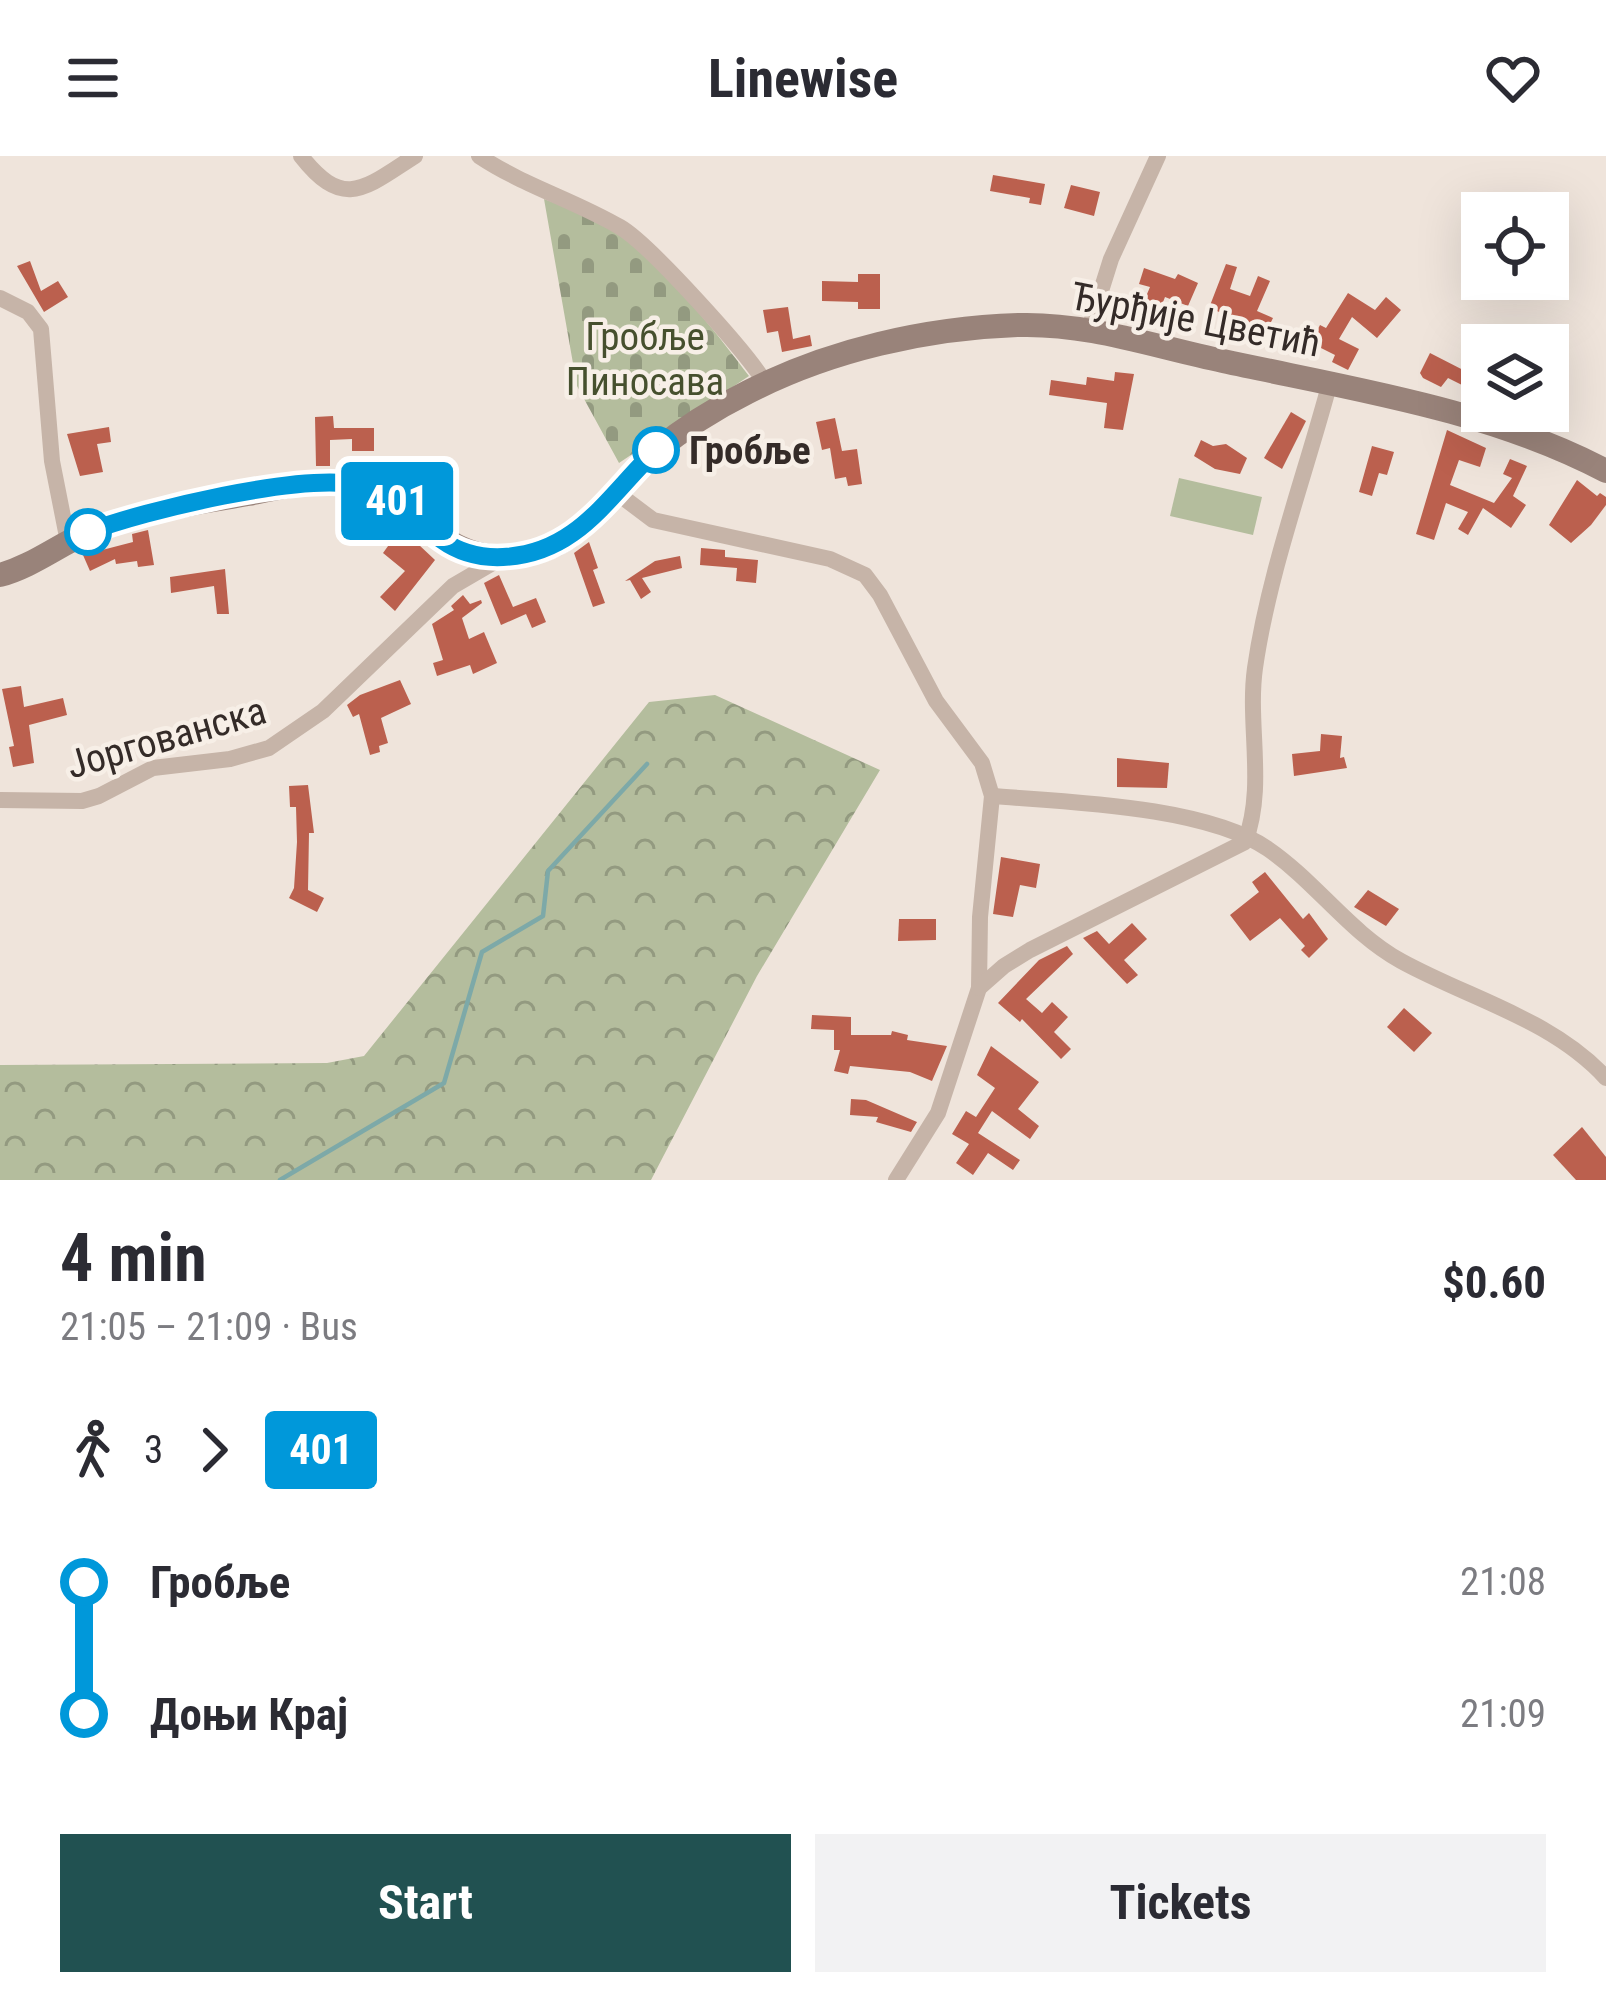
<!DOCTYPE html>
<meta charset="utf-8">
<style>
body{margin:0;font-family:"Roboto Condensed",sans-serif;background:#f2f2f3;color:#2b2b33;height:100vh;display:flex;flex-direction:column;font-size:45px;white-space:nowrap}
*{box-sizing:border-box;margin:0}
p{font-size:39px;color:#7c7c81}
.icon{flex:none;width:66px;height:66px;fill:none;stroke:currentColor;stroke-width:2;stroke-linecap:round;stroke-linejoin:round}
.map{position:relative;height:1024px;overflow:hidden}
.sheet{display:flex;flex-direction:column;background:#fff;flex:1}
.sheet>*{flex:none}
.badge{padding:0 24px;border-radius:9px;font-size:42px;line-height:78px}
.buttons{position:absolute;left:1461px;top:36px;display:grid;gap:24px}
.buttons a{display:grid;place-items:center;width:108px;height:108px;border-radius:0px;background:#fff;box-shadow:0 12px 48px #0002;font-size:60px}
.map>.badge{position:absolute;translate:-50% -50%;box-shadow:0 0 0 6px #fff}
.legs{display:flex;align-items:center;gap:18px;height:132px;padding:0 60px;font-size:39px}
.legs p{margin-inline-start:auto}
.headline{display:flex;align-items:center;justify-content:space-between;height:204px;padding:0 60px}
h1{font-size:66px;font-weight:700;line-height:90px}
.cta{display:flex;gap:24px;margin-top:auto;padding:24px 60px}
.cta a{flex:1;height:138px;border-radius:0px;background:#215151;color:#fff;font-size:48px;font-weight:700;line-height:138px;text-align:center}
.cta a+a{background:#f2f2f3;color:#2b2b33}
ul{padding:0 60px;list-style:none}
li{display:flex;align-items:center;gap:42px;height:132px;font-size:45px}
li i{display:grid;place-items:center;width:18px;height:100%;margin:0 15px;background:currentColor}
li i::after{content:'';width:30px;height:30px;margin:-15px;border:9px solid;border-radius:50%;background:#fff}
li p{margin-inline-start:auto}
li:first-child i{background:linear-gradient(#0000 50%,currentColor 0)}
li:last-child i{background:linear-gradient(currentColor 50%,#0000 0)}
header{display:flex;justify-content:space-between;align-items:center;height:156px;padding:0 60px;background:#fff;font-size:54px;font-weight:700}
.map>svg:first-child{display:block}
.grass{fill:#b4bd9d}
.forest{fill:url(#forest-crowns)}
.cemetery{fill:url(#cemetery-stones)}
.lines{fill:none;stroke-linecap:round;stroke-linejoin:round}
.stream{stroke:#7da9a8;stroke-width:4.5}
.building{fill:#bb604e}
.street{stroke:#c6b4a8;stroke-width:16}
.secondary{stroke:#99837a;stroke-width:24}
.line-1-casing{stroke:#fff;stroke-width:27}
.line-1{stroke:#0098da;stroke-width:18}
.stop-1-dot{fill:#fff;stroke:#0098da;stroke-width:6}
.labels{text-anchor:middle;stroke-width:9;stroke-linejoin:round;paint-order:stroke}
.street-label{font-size:39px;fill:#342b28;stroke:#f7efe7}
.park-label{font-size:39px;fill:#46502e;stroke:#f7efe7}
.stop-label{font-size:39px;font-weight:bold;fill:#342b28;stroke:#f7efe7;text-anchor:start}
</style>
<header><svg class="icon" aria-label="menu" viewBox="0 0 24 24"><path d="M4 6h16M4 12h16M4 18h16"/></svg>Linewise<svg class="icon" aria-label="heart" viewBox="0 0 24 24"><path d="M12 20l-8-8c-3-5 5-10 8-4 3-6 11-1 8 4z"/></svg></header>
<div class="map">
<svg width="1606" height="1024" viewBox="0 0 1606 1024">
<defs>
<pattern id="forest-crowns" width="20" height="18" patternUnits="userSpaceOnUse" patternTransform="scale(3)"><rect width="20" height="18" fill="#b4bd9d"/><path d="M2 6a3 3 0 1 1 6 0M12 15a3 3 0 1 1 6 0" fill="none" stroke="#939a80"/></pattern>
<pattern id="cemetery-stones" width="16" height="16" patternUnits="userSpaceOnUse" patternTransform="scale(3)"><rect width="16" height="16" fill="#b4bd9d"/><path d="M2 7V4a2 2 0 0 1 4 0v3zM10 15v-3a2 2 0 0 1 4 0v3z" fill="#939a80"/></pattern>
</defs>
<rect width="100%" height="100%" fill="#efe4db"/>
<path class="grass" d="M1179,322L1262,341L1253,379L1170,360Z"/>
<path class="forest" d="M715,539L880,614L757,820L651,1024H0V909L327,907L364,900L649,546Z"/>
<path class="cemetery" d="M544,43C562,50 581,55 597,64C655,98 709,167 749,220L619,307L577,230Z"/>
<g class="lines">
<path class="stream" d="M280,1024L444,927L482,796L543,760L548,715L647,608"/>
</g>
<g class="building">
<path d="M993,19L1045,28L1041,49L1029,47L1030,42L990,35Z"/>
<path d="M1071,29L1100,36L1094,60L1064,52Z"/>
<path d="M30,105L41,135L58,125L68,141L44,156L17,110Z"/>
<path d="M1226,108L1237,111L1230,133L1250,140L1258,120L1270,125L1257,155L1273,162L1268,172L1252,165L1242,189L1231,184L1240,164L1209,152Z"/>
<path d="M1144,112L1175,123L1178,118L1198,127L1188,150L1165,141L1154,169L1137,162L1150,131L1139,128Z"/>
<path d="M858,118H880V153H858V146L822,145V125L858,126Z"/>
<path d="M1348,137L1375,154L1386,141L1401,154L1377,182L1352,161L1339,183L1359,193L1348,214L1332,206L1335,199L1311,187L1320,169L1326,172Z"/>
<path d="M788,151L793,183L810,179L812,190L782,196L778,175L767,177L763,154Z"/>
<path d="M1430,197L1469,217L1471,213L1482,218V239L1448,222L1441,231L1423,222L1420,217Z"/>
<path d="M1115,216L1134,218L1123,274L1104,272L1107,247L1049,239L1051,224L1086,229L1087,221L1114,225Z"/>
<path d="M1291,256L1306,265L1282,313L1264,302Z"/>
<path d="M333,260L334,272H374V295H352V283L330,284V310H316L315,261Z"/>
<path d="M835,262L842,295L857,293L862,328L848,330L846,321L835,323L830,292L822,294L816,266Z"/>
<path d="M109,271L111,286L97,288L103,316L80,320L67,278Z"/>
<path d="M1447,274L1486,292L1480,311L1459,304L1450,329L1494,347L1512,322L1503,318L1510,303L1527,310L1513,340L1526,349L1511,372L1483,352L1468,379L1458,373L1468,356L1446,347L1434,384L1416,378Z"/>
<path d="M1201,284L1213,290L1226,288L1247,302L1240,318L1215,313L1194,300Z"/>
<path d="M1372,290L1394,296L1387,319L1379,317L1372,340L1359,336Z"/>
<path d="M1577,324L1597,340L1600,337L1606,341V349L1591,369L1571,387L1549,369Z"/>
<path d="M401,372L435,404L395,455L380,441L405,415L383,397Z"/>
<path d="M148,374L154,409L138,411L137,405L116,408L115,403L90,415L83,399L133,386L132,378Z"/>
<path d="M589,386L598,412L593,414L605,447L593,451L574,397Z"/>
<path d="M701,392L725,394V401L758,404L756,427L736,425L737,412L700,409Z"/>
<path d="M680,400L682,412L642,422L651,436L641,443L630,424L625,425L655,405Z"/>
<path d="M225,413L229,458H217L214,430L171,437L170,421Z"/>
<path d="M499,419L513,451L536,442L546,466L532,472L526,458L501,469L484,427Z"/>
<path d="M463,439L470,448L481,444L482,447L462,462L469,483L484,476L497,507L473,518L470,509L437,520L433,507L443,504L432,468L454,454L451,450Z"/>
<path d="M400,524L411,548L381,562L388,587L379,590L380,596L370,599L359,558L353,561L347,549L360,539Z"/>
<path d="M21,530L24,551L63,542L67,559L29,569L34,607L13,611L9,591L14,590L2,533Z"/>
<path d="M1321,578L1342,580L1340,602L1344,601L1347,612L1294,620L1292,598L1320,595Z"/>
<path d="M1117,602L1169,607L1167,632L1117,631Z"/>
<path d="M308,629L314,677H309L308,734L324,742L317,756L289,742L294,732L297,686L296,651H290L289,630Z"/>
<path d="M1001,701L1040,708L1036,732L1020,729L1013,761L993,758Z"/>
<path d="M1265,716L1303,763L1309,757L1328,783L1309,802L1301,794L1305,790L1280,762L1250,785L1230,759L1259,736L1252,726Z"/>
<path d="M1368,734L1399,753L1386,770L1354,751Z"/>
<path d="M899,763H936V784L898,785Z"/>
<path d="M1132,767L1147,783L1124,804L1138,819L1127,828L1083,782L1097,775L1109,788Z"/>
<path d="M1067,790L1073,798L1026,843L1042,857L1052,846L1068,861L1054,876L1071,893L1061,903L1022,863L1020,866L998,847L1039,804Z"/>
<path d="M1404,852L1432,877L1414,896L1387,871Z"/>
<path d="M812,859L851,861V879H891L892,875L908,879L907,884L947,890L932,925L910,916L850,910L848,918L834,915L840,894H834V874L811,873Z"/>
<path d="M991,890L1039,926L1018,953L1039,970L1030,983L992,955L978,977L1020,1004L1013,1014L988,997L973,1019L956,1007L969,988L952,978L966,955L976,961L995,932L977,919Z"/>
<path d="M851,943L866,944L917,966L911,976L876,966L878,961L850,959Z"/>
<path d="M1582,971L1606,1001V1024H1576L1553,999Z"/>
</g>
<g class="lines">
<g class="street">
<path d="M301,0C344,55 365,32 415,0"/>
<path d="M479,0C524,30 574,44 620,71C648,87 749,198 765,227"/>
<path d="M0,142L28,156L41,173L52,305L68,386"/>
<path d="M1089,173L1111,103L1158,0"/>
<path d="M617,337L653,364L830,403L865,419L880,439L936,545L982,607L992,640L980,761L979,832L938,957L896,1024"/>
<path d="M992,640C1068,646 1206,650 1268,693C1316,726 1350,777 1401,805C1470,843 1552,863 1606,922"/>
<path d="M0,644L82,645L99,640L153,612L230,603L269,592L323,555L453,430L501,402"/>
<path d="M979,832L1004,810L1030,794L1245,686C1266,630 1247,569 1255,512C1269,415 1305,320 1330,226"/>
</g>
<path class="secondary" d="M0,419C33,410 58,389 89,376C140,354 194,348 248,338C274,333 301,326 328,326C419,328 435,421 533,397C591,383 613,329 656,295C684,272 716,252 748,236C830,194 926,172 1019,169C1089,167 1155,191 1223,205C1352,233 1488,253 1606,315"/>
</g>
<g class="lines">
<g class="line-1-casing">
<path id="line-1" d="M88,376C146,354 300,317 359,329C395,337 414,364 442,384C460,397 482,402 503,401C577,398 608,340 656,294"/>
</g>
<use href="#line-1" class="line-1"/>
</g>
<g class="stop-1-dot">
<circle cx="656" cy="294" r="21"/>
<circle cx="88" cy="376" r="21"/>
</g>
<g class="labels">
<g class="street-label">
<text transform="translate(1196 163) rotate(11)" y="14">Ђурђије Цветић</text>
<text transform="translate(166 581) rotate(-16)" y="14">Јоргованска</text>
</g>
<g class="park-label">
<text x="645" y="194">Гробље<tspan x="645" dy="45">Пиносава</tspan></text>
</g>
<g class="stop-label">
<text x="689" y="308">Гробље</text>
</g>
</g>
</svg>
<div class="buttons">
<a><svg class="icon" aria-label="locate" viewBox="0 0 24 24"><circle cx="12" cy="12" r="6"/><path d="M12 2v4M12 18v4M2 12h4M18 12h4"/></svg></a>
<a><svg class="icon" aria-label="layers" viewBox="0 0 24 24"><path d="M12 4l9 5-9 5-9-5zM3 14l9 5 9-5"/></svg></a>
</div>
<b class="badge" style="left:397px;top:345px;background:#0098da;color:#fff">401</b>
</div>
<section class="sheet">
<div class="headline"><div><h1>4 min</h1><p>21:05 – 21:09 · Bus</p></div><b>$0.60</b></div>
<div class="legs"><svg class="icon" aria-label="walk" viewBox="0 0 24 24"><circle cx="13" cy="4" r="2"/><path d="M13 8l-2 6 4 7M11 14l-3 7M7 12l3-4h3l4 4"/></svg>3<svg class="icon" aria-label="forward" viewBox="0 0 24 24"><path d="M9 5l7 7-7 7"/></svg><b class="badge" style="background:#0098da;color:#fff">401</b></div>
<ul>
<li><i style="color:#0098da"></i><b>Гробље</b><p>21:08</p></li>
<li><i style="color:#0098da"></i><b>Доњи Крај</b><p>21:09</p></li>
</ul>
<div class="cta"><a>Start</a><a>Tickets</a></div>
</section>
